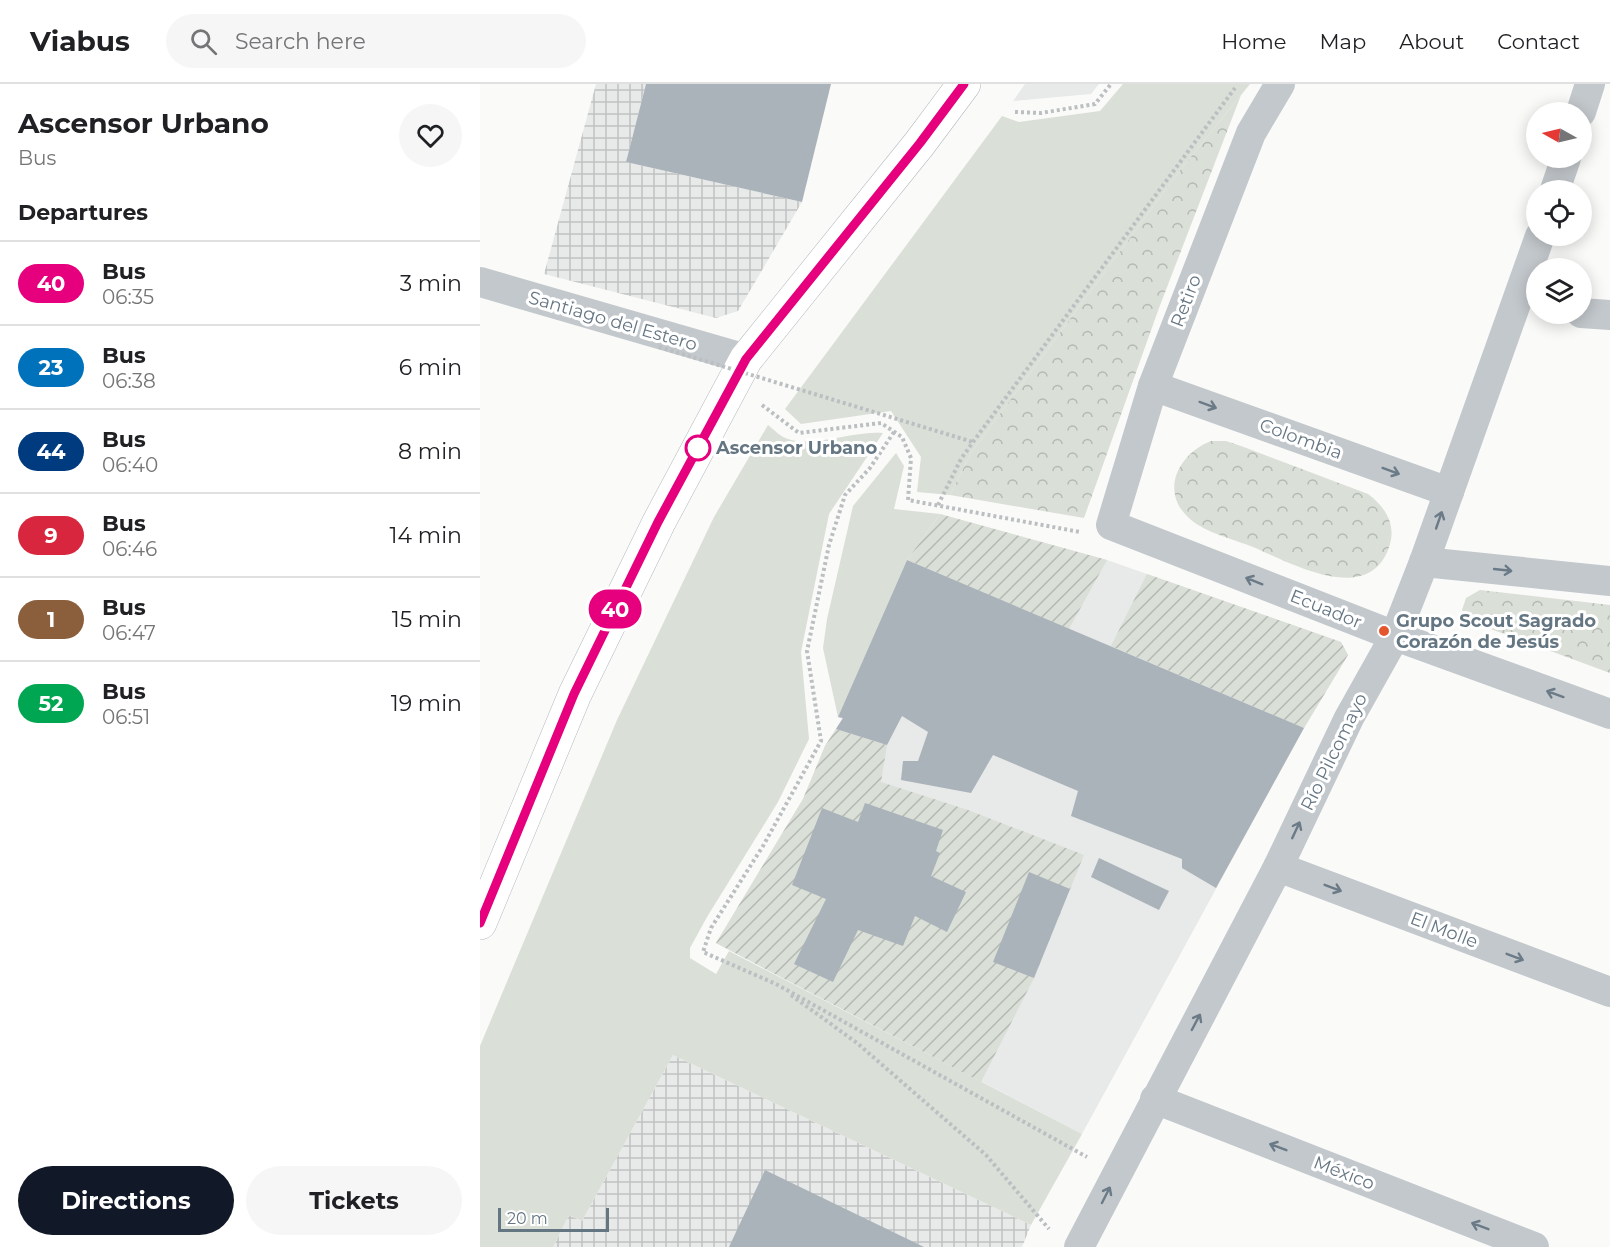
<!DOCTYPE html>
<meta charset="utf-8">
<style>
body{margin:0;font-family:Montserrat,sans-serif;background:#f6f6f6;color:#202124;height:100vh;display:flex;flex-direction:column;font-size:22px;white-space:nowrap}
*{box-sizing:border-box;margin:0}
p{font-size:20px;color:#757577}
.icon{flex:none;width:33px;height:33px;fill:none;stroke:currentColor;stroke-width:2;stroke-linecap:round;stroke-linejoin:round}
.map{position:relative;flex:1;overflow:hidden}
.panel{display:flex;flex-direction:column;background:#fff;width:480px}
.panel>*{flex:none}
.badge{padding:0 12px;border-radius:20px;font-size:21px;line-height:39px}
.needle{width:39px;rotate:278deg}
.tools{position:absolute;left:1046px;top:18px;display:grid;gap:12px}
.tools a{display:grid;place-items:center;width:66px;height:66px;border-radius:50%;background:#fff;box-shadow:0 3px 15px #0003;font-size:30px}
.scale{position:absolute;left:18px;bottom:15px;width:111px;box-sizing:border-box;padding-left:6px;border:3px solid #657683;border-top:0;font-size:16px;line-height:21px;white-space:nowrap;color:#657683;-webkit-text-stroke:4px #fff;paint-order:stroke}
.map>.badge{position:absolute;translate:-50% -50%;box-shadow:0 0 0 3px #fff}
h2{padding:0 18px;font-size:22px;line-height:54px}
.round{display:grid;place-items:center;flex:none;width:63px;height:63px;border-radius:32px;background:#f6f6f6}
.overview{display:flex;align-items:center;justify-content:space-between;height:102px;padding:0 18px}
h1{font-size:28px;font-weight:700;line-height:45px}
.primary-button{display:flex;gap:12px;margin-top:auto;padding:12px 18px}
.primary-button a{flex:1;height:69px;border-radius:36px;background:#111827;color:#fff;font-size:24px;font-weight:700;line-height:69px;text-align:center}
.primary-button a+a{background:#f6f6f6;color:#202124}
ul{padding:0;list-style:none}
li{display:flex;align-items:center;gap:18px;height:84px;padding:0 18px;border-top:2px solid #e0e0e0}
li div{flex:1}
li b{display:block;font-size:22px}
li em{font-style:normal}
li .badge{min-width:66px;font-weight:700;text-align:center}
header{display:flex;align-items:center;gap:36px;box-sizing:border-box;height:84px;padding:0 30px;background:#fff;border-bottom:2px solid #e0e0e0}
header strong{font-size:28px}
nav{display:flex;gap:33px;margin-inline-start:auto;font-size:21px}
.search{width:420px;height:54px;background:#f6f6f6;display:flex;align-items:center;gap:15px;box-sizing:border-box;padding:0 21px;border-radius:33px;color:#757577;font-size:22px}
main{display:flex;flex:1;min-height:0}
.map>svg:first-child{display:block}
.built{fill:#e8e9e9}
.industrial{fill:url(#industrial-grid)}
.grass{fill:#dadfd7}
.forest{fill:url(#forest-crowns)}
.garden{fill:url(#garden-furrows)}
.building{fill:#aab3b9}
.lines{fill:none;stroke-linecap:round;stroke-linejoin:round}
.secondary-casing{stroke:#b3babf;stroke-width:34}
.path{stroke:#bbbfc2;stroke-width:4;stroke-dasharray:3 3;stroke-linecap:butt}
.street{stroke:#c3c8cc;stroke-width:30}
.secondary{stroke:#fff;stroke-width:33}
.path-bridge{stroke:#bbbfc2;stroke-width:4;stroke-dasharray:3 3;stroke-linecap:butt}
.oneway{stroke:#6a7a87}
.line-casing{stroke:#fff;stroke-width:14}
.line{stroke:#e6007e;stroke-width:9}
.stop-dot{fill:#fff;stroke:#e6007e;stroke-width:3}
.poi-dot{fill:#e4572e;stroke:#fff;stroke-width:2}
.labels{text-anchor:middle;stroke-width:6;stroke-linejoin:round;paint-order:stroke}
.street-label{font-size:18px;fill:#657683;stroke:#fff}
.stop-label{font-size:18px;font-weight:bold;fill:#657683;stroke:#fff;text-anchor:start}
.poi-label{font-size:18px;font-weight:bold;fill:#657683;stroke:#fff;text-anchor:start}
</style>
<header>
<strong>Viabus</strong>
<div class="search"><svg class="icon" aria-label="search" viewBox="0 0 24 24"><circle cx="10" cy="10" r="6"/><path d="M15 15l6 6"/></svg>Search here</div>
<nav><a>Home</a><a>Map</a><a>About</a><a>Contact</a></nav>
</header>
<main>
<section class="panel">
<div class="overview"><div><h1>Ascensor Urbano</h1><p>Bus</p></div><a class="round"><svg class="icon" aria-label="heart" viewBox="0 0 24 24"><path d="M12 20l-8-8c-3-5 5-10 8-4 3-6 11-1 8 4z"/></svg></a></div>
<h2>Departures</h2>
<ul>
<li><span class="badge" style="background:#e6007e;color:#fff">40</span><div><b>Bus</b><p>06:35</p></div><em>3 min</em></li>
<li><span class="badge" style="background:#0072bc;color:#fff">23</span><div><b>Bus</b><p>06:38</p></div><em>6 min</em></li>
<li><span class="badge" style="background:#003b80;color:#fff">44</span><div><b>Bus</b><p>06:40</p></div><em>8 min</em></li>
<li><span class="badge" style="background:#d7263d;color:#fff">9</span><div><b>Bus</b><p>06:46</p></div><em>14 min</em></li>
<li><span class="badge" style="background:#8b5e3c;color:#fff">1</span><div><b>Bus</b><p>06:47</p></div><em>15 min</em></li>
<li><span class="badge" style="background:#00a651;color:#fff">52</span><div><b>Bus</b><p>06:51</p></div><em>19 min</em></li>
</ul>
<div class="primary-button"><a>Directions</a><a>Tickets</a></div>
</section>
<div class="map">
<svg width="1130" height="1163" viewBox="0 0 1130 1163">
<defs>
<pattern id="industrial-grid" width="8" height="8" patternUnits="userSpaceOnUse" patternTransform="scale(1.5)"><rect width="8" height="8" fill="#e8e9e9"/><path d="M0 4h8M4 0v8" fill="none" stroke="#c0c1c2"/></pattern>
<pattern id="forest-crowns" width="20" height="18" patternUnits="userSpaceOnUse" patternTransform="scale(1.5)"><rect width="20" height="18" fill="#dadfd7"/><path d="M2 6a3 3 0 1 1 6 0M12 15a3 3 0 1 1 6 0" fill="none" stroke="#b4b9b4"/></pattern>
<pattern id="garden-furrows" width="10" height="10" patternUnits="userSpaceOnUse" patternTransform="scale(1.5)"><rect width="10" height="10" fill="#dadfd7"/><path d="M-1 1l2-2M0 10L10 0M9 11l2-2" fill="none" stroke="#b4b9b4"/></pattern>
</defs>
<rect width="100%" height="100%" fill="#fafaf8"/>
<g class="built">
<path d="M545,0H619L611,10L533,17Z"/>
<path d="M460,430L627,476L861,558L868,571L824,644L602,1050L236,859L323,715L345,662L362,635L358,633Z"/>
</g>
<g class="industrial">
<path d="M116,0H166L146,78L322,118L258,227L236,234L64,190Z"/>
<path d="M193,971L551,1141L542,1163H73L89,1131L102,1137Z"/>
</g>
<g class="grass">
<path d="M643,0H770L701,85L491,369L470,411L437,408L441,373L411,327L321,340L305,325L522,32L539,38L620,27Z"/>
<path d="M288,341C294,346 301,353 308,355C334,364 374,346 403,349L349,430L321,568L329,655L298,718L227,833L210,864V874L236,890L249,867L602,1050L551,1141L193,971L102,1137L89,1131L73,1163H0V962L137,636L234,433Z"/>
<path d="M416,369L424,382L414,425L460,430L427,476L358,633L343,564L347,535L373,422Z"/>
</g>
<g class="forest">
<path d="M761,11L679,224L604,434L470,411L491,369L701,85Z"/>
<path d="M731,357H746L761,362L888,410C904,422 916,439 910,460C891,525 811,479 773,463C753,455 726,449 710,435C679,408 698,370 731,357Z"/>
<path d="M1000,506L1130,521V589L989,537L982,526L986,514Z"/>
</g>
<g class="garden">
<path d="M460,430L627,476L589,545L427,476Z"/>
<path d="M667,490L861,558L868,571L824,644L631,562Z"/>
<path d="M356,645L407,661L401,698L488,726L604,771L554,894L501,998L236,859L323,715L345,662Z"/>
</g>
<g class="building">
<path d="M166,0H351L322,118L146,78Z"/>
<path d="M427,476L824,644L736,804L702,784V775L591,732L598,707L513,671L491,709L421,696L423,677H438L448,648L422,632L407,661L356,645L363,634L358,633Z"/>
<path d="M385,719L463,746L456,767L460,769L451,792L486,808L467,848L435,832L423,862L378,846L353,898L314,880L346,815L312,801L342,724L378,738Z"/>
<path d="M619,774L689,807L679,826L611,793Z"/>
<path d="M549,788L590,805L554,894L513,878Z"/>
<path d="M285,1086L444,1163H249Z"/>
</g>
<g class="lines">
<g class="secondary-casing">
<path id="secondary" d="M0,839L95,610L179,438L266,275L440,59L484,0"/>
</g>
<g class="path">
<path d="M535,28L561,29L615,20L631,0"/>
<path d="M282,321L319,349L401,339L422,353L431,374L428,416L600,448"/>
<path d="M414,348L390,384L365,411L349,461L327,567L341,657L283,762L231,844L223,868L296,900L607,1073"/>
<path d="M458,421L481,375L493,358L755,4"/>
<path d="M311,911L377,959L506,1071L569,1145"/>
</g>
<g class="street">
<path d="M800,0L771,49L673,302L631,441L915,552L1130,630"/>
<path d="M1101,28L1110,0"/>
<path d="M1075,106L1086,74"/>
<path d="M0,198L266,275"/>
<path d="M1101,229L1130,231"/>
<path d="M673,302L969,408"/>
<path d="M944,478L1130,497"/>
<path d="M798,783L1130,908"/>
<path d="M675,1015L1054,1163"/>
<path d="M599,1163L798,783L869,634L915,552L944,478L1060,152"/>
</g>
<use href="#secondary" class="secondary"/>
<path class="path-bridge" d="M179,263L493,358"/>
</g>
<defs><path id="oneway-shaft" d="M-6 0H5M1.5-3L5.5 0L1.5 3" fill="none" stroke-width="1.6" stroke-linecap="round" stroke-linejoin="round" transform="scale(1.5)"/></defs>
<g class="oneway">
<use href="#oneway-shaft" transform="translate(728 321) rotate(20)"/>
<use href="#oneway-shaft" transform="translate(911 387) rotate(20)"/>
<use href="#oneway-shaft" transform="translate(959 436) rotate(-71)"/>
<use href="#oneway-shaft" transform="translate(1023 486) rotate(6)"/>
<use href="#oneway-shaft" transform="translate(774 497) rotate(-158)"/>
<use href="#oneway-shaft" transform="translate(1075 610) rotate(-160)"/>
<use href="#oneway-shaft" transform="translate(816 746) rotate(-65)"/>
<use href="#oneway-shaft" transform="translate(853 804) rotate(21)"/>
<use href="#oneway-shaft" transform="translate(1035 873) rotate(21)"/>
<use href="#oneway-shaft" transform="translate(716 938) rotate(-62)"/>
<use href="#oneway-shaft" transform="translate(798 1063) rotate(-159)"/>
<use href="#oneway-shaft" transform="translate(626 1111) rotate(-63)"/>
<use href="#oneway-shaft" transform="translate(1000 1142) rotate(-159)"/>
</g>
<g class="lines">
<g class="line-casing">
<path id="line" d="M0,839L94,610L178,438L266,275L440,59L484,0"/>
</g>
<use href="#line" class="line"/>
</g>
<circle class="stop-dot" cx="218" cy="364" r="12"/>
<circle class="poi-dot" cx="904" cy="547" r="6"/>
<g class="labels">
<g class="street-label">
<text transform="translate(706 217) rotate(-69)" y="6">Retiro</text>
<text transform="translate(133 237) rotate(16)" y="6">Santiago del Estero</text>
<text transform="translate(821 355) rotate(20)" y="6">Colombia</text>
<text transform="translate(846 525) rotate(22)" y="6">Ecuador</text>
<text transform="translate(854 668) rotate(-64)" y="6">Río Pilcomayo</text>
<text transform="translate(964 846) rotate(21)" y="6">El Molle</text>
<text transform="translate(864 1089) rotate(21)" y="6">México</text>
</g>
<g class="stop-label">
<text x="236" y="370">Ascensor Urbano</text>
</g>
<g class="poi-label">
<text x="916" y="543">Grupo Scout Sagrado<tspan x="916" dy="21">Corazón de Jesús</tspan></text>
</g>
</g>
</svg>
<div class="tools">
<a><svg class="needle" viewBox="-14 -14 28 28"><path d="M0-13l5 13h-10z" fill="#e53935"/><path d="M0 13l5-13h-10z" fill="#757577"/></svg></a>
<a><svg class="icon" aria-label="locate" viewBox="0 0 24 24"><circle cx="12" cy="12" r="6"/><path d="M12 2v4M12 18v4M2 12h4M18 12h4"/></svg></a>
<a><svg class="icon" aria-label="layers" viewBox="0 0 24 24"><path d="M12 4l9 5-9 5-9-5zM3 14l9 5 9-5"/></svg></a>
</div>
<div class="scale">20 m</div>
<b class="badge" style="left:135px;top:525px;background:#e6007e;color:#fff">40</b>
</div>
</main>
